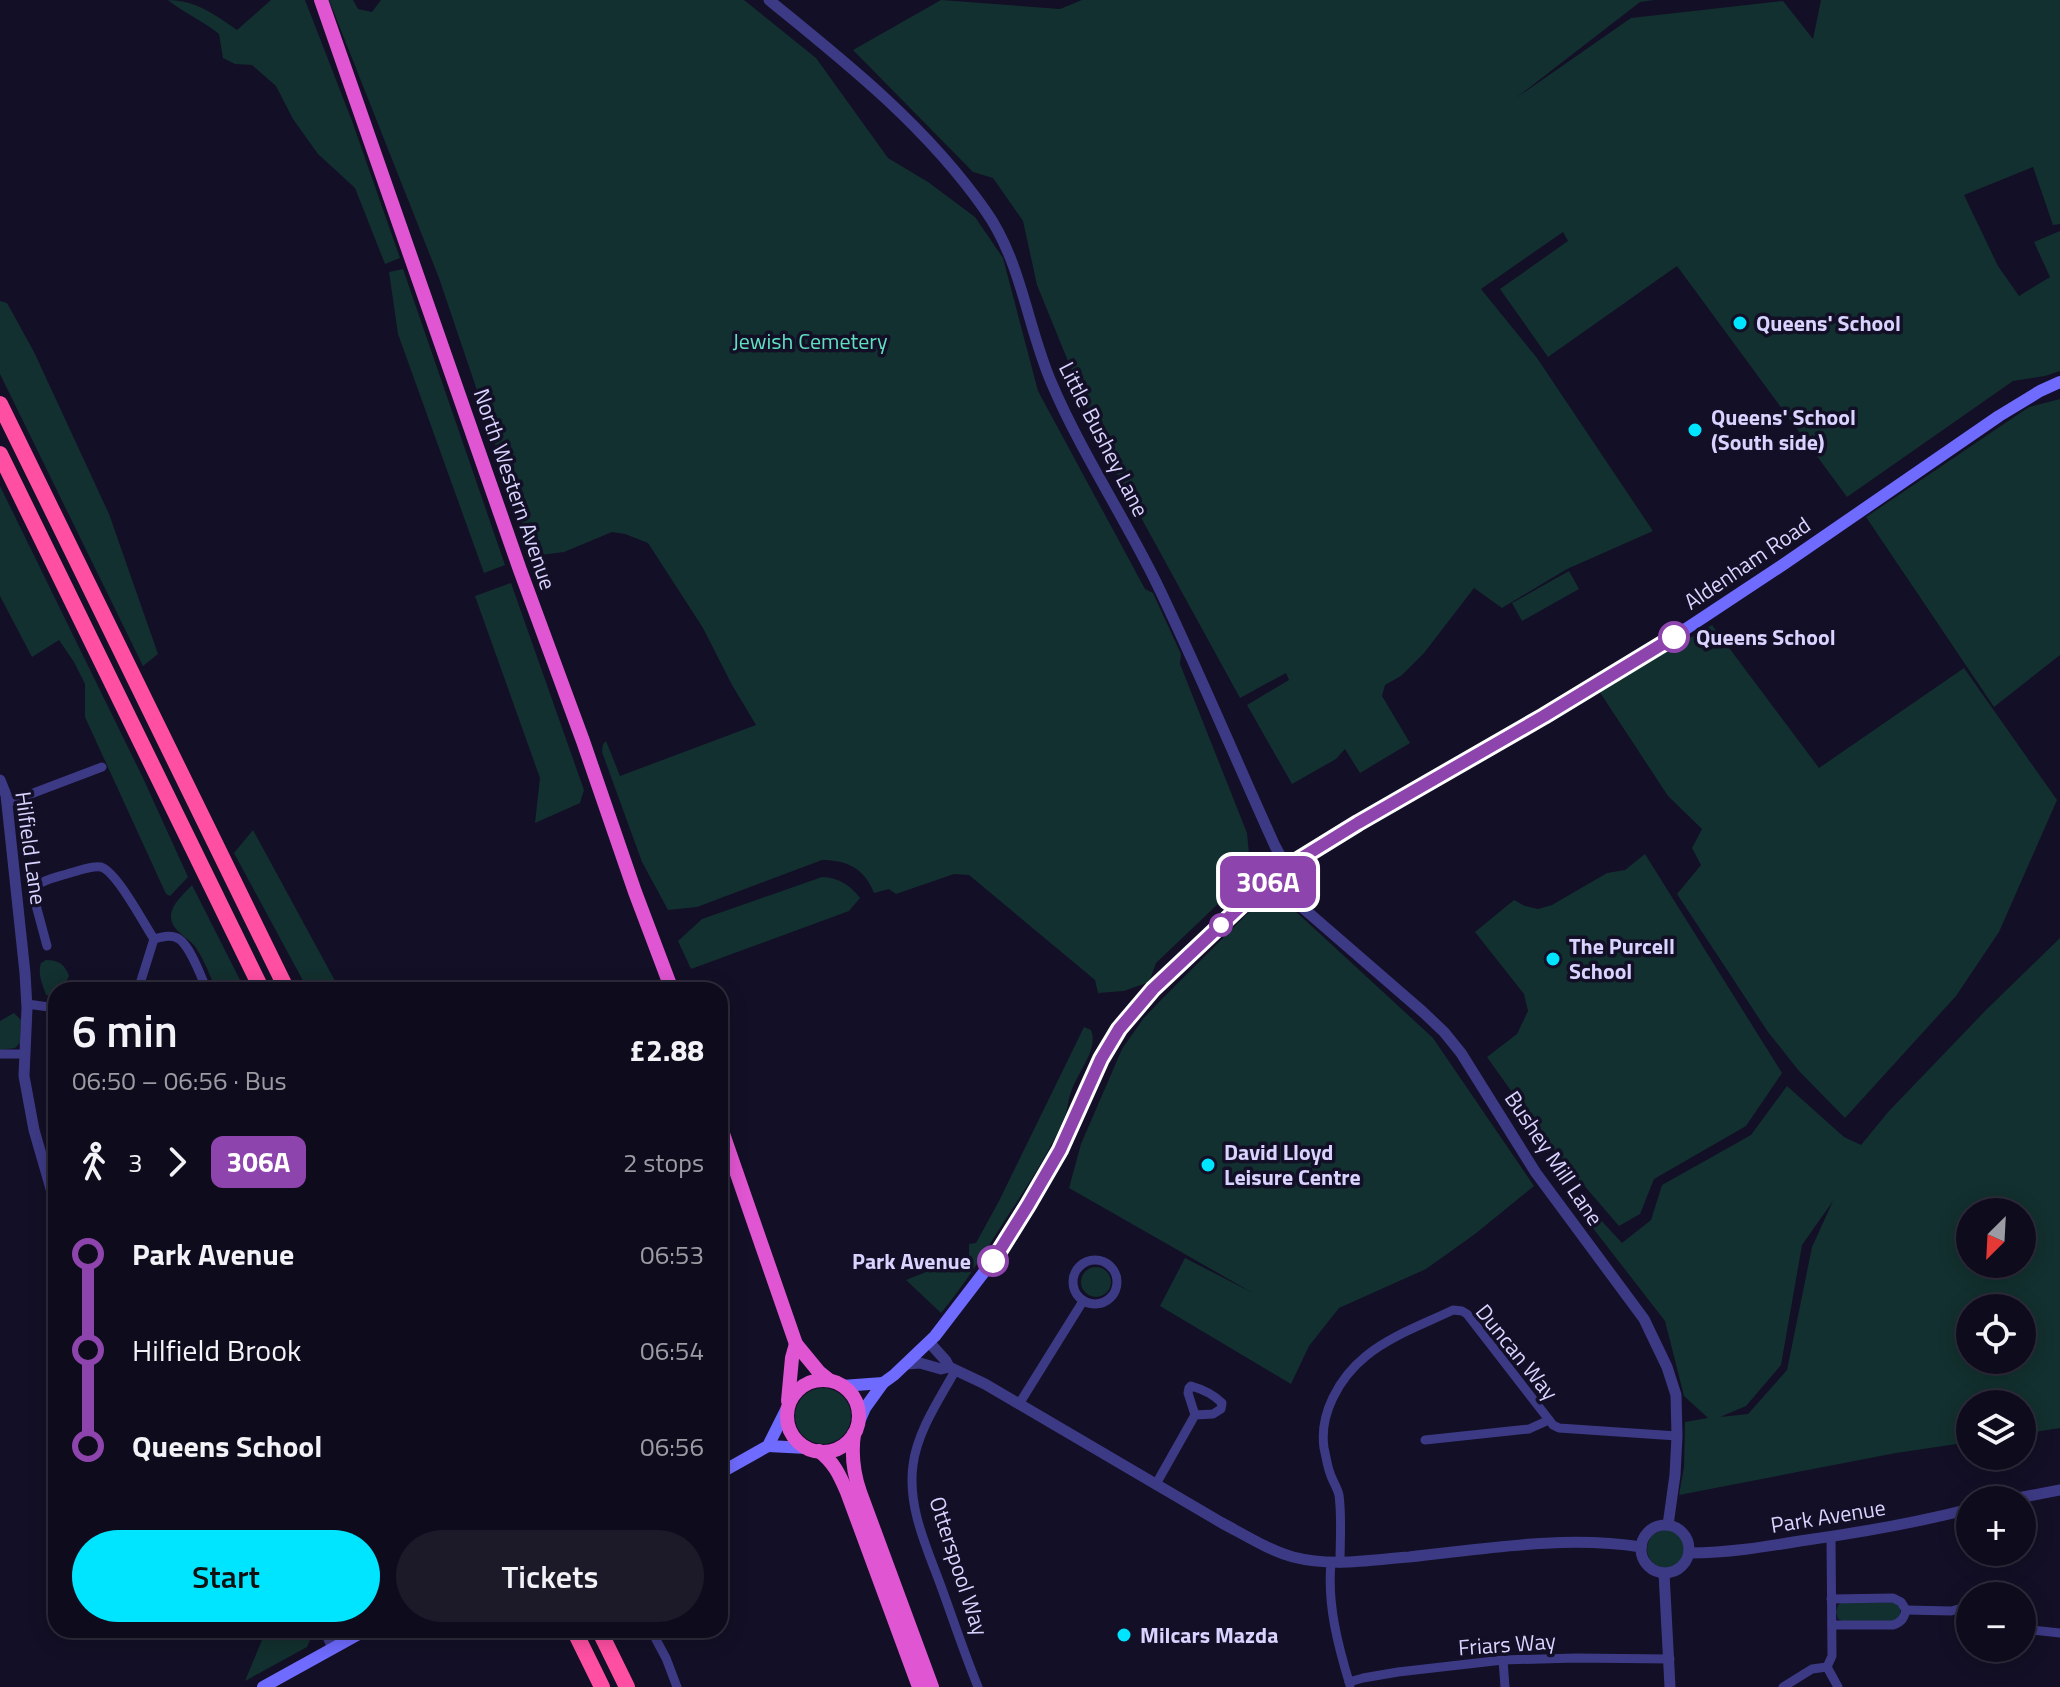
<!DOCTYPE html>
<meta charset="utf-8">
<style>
body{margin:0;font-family:"Titillium Web",sans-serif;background:#1c1929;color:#f1f3f6;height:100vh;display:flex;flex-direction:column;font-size:30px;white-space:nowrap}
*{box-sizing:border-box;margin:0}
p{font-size:26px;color:#9b9ba3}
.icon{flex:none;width:44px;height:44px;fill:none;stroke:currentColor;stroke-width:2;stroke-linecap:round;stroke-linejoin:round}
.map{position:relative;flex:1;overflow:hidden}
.panel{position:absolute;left:48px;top:982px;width:680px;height:656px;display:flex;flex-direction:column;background:#0e0b1c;border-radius:24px;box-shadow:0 4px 20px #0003,0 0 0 2px #2e2b3b}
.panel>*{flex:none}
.badge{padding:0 16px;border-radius:12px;font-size:28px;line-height:52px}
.needle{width:52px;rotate:204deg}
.tools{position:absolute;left:1956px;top:1198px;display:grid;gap:16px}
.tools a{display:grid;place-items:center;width:80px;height:80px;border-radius:50%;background:#0e0b1c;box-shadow:0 4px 20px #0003,0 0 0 2px #2e2b3b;font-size:40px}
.map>.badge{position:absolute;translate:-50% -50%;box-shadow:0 0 0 4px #fff}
.legs{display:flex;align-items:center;gap:12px;height:88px;padding:0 24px;font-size:26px}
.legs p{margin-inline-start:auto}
.overview{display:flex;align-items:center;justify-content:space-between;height:136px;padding:0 24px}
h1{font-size:44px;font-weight:600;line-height:60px}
.action{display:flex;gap:16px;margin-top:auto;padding:16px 24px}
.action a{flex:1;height:92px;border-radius:48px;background:#00e5ff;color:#111;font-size:32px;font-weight:600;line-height:92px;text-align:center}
.action a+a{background:#1c1929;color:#f1f3f6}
ul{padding:0 24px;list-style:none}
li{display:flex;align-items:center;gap:28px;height:96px;font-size:30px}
li i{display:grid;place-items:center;width:12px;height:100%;margin:0 10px;background:currentColor}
li i::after{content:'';width:20px;height:20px;margin:-10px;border:6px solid;border-radius:50%;background:#0e0b1c}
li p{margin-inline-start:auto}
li:first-child i{background:linear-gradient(#0000 50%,currentColor 0)}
li:last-child i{background:linear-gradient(currentColor 50%,#0000 0)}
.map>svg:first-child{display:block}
.green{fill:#12302f;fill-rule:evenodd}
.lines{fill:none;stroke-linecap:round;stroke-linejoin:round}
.minor{stroke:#3d3a85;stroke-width:9}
.tertiary{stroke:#3d3a85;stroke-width:11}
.secondary{stroke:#6f6bff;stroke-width:12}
.trunk{stroke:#e055d1;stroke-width:14}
.motorway{stroke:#ff4fa3;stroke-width:16}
.line-1-casing{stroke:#fff;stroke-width:18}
.line-1{stroke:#8e44ad;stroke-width:12}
.poi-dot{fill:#00e5ff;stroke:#130f26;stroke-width:3}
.stop-1-dot{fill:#fff;stroke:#8e44ad;stroke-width:4}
.labels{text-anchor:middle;stroke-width:7;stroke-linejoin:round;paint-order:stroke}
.poi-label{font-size:22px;font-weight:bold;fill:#d9d4ff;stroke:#130f26;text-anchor:start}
.park-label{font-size:22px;fill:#5fe0c0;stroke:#130f26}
.street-label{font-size:22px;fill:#d9d4ff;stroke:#130f26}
.stop-label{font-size:22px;font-weight:bold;fill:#d9d4ff;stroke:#130f26;text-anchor:start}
</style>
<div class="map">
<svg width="2060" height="1687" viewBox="0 0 2060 1687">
<rect width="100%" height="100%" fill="#130f26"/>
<g class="green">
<path d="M168,0C195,0 214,14 237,30L271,0H305L352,121L400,258L385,264L355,188L318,154L293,119L276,86L252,65L235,64L223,58L219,34C203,21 184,13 168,0Z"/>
<path d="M329,0H353L358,9L372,12L381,0H744L816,58L888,158L928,182L975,217L1003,258L1038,391L1145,589L1153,593L1181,654L1180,664L1247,833L1250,864L1241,882L1156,963L1149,982L1124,991L1098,993L1095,980L969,875L954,874L896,894L889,889L874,893C865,869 847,860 822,860L697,907L668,910L642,862L602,752L603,744L606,741L620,776L756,725L732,685L703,628L648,543L625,534L612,532L564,552L533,556L439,278Z"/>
<path d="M941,0L1060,9L1082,0H1654L1640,2L1516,98L1631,18L1783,1L1813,39L1821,0H2060V224L2053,225L2033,167L1964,195L1998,266L2019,296L2050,277L2034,242L2060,231V371L2045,376L2013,381L1847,497L1677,266L1548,357L1500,289L1568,241L1563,232L1481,289L1537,358L1653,531L1567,569L1502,608L1474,588L1424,653L1401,676L1385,685L1382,696L1410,743L1360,773L1345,749L1336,759L1292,784L1247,705L1289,680L1286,673L1240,698L1105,452L1037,285L1023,221L993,178L973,172L853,50Z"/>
<path d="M403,269L505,565L484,573L398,334L389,272Z"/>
<path d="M0,301L7,303L34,352L109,514L158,654L143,666L0,374Z"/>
<path d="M2060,399V655L1994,707L1866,517L2029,407Z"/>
<path d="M0,486L143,778L188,877L170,896L166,894L85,717V684L74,662L59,640L32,657L0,596Z"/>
<path d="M1569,571L1579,589L1522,621L1512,603Z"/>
<path d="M511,583L584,790L580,803L535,823L540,778L475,596Z"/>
<path d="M1712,625L1819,768L1964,668L2057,800L1999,932L1956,996L1845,1118L1799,1071L1768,1032L1677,894L1701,865L1692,848L1702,829L1668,796L1599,691Z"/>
<path d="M253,830L340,990H308L234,853Z"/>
<path d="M1645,854L1782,1073L1746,1126L1654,1179L1640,1214L1619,1226L1550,1146L1487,1057L1517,1034L1528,1011L1524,994L1475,932L1514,900L1525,906L1538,909L1552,905L1607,873L1625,870Z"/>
<path d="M822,877C839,878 849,884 860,898L849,911L691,969L678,941L702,919Z"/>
<path d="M192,885L241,982L215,986C208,972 203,957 194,945C189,940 184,937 179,932C160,914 179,899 192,885Z"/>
<path d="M1270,902L1292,908L1433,1038L1534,1186L1475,1234L1426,1269L1339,1308L1309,1346L1291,1384L1160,1306L1185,1258L1253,1293L1069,1188L1081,1144L1122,1049L1143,1019L1160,1001L1257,904Z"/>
<path d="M2060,938V1428L2022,1434V1404H1970V1442L1896,1453L1679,1495L1684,1467L1685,1422L1708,1418L1684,1396L1665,1321L1575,1205L1588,1206L1622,1243L1651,1220L1662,1185L1751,1135L1787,1086L1844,1137L1861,1145L1889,1111L1986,1010ZM1833,1201L1812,1247L1787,1370L1748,1414L1720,1417L1746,1406L1781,1365L1802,1245ZM1970,1212H2022V1264H1970ZM1970,1308H2022V1360H1970Z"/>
<path d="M46,960C58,960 65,964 69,976L62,990H56V995H46C43,985 37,974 41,963Z"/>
<path d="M14,1013L21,1020L20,1043L15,1048L0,1050V1021Z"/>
<path d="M1084,1027L1091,1030C1099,1049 1077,1073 1071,1092C1068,1100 1068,1108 1065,1116C1050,1152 1028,1185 1007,1217C986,1250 966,1283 941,1313L906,1280L969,1255V1244L976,1243L999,1201Z"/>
<circle cx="1096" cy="1282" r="15"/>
<circle cx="823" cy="1416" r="28"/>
<circle cx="1666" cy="1549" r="19"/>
<path d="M1843,1602L1894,1603L1900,1607V1617L1894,1621H1842L1838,1619L1836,1612L1838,1605Z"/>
<path d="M266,1630H310L311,1638L307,1647L245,1681Z"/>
</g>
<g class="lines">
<g class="minor">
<path d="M7,803L102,767"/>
<path d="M154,939C162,937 172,934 179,939C191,947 201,977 207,990"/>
<path d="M47,946L33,894L34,887C44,879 58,877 70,873C79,871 92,865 101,867C117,872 144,924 154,939L138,990"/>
<path d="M27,1004L56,1008"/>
<path d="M0,1054H24"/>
<circle cx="1095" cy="1282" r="22"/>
<path d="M955,1371C939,1400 917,1432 913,1465C907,1508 928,1550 942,1589C954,1622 965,1655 978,1687"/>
<path d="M1019,1404L1083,1301"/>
<path d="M1425,1440L1529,1429L1549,1420"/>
<path d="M1156,1484L1195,1415L1188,1393L1189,1388L1191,1386C1202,1389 1214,1395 1222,1403L1221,1409L1213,1414L1195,1415"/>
<path d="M1831,1537L1832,1656L1827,1667L1838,1687"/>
<path d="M1331,1563C1327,1604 1338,1646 1350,1685"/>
<path d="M1340,1563C1340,1541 1342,1517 1339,1495C1337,1487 1332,1480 1330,1473C1327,1465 1326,1456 1324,1448C1319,1414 1339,1378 1366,1356C1390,1336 1424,1324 1453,1310L1462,1311L1467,1314L1553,1425L1559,1428L1677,1436"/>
<path d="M1985,1596L1996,1589"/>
<path d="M1831,1599L1893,1598L1901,1602L1906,1610C1904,1618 1902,1622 1893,1625H1832"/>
<path d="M1906,1610L1951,1611L1970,1606"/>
<path d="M651,1630L666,1658L677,1687"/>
<path d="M2032,1630L2060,1633"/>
<path d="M1503,1660L1505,1687"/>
<path d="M1349,1682L1363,1678L1398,1672L1503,1660L1576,1658L1670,1659"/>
<path d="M1783,1687L1812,1669L1827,1667"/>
</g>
<g class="tertiary">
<path d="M769,0C847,63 927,127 985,210C1022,262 1027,327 1052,384C1081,452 1123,515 1156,582C1198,669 1235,758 1275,846L1287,868"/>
<path d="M0,780L6,795L25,973L27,1008L24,1076L34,1130L56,1206"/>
<path d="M1273,878L1295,901L1423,1012L1444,1032L1461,1053L1536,1173L1644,1319L1667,1367L1676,1395L1677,1436L1675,1475L1668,1525"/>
<path d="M929,1342L946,1361L949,1367"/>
<path d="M906,1364L920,1363L941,1369L949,1367L985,1384L1222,1523C1245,1535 1268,1550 1293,1557C1332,1567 1370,1560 1409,1557C1485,1549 1564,1535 1641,1547"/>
<path d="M2007,1500L2060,1490"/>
<circle cx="1665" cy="1549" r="24"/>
<path d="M1690,1553C1727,1553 1764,1547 1800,1541C1858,1533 1914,1523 1970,1509"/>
<path d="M1664,1573L1670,1687"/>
<path d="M325,1630L333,1648"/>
</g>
<g class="secondary">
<path d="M842,1386L883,1383"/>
<path d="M858,1424L865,1408L883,1383L894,1375L935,1336L991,1263L1028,1205L1060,1150L1101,1059L1127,1018L1153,989L1259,889L1298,860L1358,823L1645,656L1784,564L1999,416L2040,391L2060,382"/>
<path d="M768,1446L807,1448"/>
<path d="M720,1473L768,1446L787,1408"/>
<path d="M263,1687L366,1630"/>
</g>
<g class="trunk">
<path d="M321,0L520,570L583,741L635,892L672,990"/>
<path d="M720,1125L796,1344L819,1372L829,1380"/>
<circle cx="823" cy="1416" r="36"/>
<path d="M788,1401L792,1358L796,1344"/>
<path d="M854,1434C851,1455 853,1472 860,1492L932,1687"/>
<path d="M819,1451C834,1462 840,1476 847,1492L919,1687"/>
</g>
<g class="motorway">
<path d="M0,404L287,990"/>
<path d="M0,454L262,990"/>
<path d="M574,1630L602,1687"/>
<path d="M599,1630L627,1687"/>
</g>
</g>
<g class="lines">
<g class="line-1-casing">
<path id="line-1" d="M993,1261L1028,1205L1060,1150L1101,1059L1119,1029L1153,989L1259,889L1298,860L1358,823L1544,716L1674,637"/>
</g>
<use href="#line-1" class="line-1"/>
</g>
<g class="poi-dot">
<circle cx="1740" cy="323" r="8"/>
<circle cx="1695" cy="430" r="8"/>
<circle cx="1553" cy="959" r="8"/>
<circle cx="1208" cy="1165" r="8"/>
<circle cx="1124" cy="1635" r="8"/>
</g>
<g class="stop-1-dot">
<circle cx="1674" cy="637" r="14"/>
<circle cx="1221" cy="925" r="10"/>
<circle cx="993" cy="1261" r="14"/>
</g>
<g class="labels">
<g class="poi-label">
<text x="1756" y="331">Queens' School</text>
<text x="1711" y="425">Queens' School<tspan x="1711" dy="25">(South side)</tspan></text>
<text x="1569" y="954">The Purcell<tspan x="1569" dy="25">School</tspan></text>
<text x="1224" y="1160">David Lloyd<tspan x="1224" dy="25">Leisure Centre</tspan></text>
<text x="1140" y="1643">Milcars Mazda</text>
</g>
<g class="park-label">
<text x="810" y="349">Jewish Cemetery</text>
</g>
<g class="street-label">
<text transform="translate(1104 439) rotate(63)" y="8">Little Bushey Lane</text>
<text transform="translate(515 489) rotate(71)" y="8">North Western Avenue</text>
<text transform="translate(1747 563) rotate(-34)" y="8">Aldenham Road</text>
<text transform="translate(31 848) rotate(82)" y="8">Hilfield Lane</text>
<text transform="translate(1554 1158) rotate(56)" y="8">Bushey Mill Lane</text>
<text transform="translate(1517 1352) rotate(51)" y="8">Duncan Way</text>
<text transform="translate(1828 1516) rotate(-9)" y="8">Park Avenue</text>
<text transform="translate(959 1566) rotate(72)" y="8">Otterspool Way</text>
<text transform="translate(1507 1644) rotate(-4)" y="8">Friars Way</text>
</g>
<g class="stop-label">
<text x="1696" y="645">Queens School</text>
<text x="971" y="1269" text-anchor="end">Park Avenue</text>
</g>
</g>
</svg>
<div class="tools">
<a><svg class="needle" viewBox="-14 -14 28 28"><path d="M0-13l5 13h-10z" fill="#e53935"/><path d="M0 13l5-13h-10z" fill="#9b9ba3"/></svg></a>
<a><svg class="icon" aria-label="locate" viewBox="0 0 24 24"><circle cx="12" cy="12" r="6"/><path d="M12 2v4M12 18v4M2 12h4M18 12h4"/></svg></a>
<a><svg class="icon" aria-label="layers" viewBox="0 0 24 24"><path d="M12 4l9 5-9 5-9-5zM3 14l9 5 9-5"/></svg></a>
<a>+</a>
<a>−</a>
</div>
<b class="badge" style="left:1268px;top:882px;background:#8e44ad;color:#fff">306A</b>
<section class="panel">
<div class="overview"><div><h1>6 min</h1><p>06:50 – 06:56 · Bus</p></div><b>£2.88</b></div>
<div class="legs"><svg class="icon" aria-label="walk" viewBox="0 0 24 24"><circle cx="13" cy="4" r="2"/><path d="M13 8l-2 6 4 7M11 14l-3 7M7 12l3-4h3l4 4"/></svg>3<svg class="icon" aria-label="forward" viewBox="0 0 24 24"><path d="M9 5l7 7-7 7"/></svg><b class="badge" style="background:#8e44ad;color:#fff">306A</b><p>2 stops</p></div>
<ul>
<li><i style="color:#8e44ad"></i><b>Park Avenue</b><p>06:53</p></li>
<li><i style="color:#8e44ad"></i><span>Hilfield Brook</span><p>06:54</p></li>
<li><i style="color:#8e44ad"></i><b>Queens School</b><p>06:56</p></li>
</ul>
<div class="action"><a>Start</a><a>Tickets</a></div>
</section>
</div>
